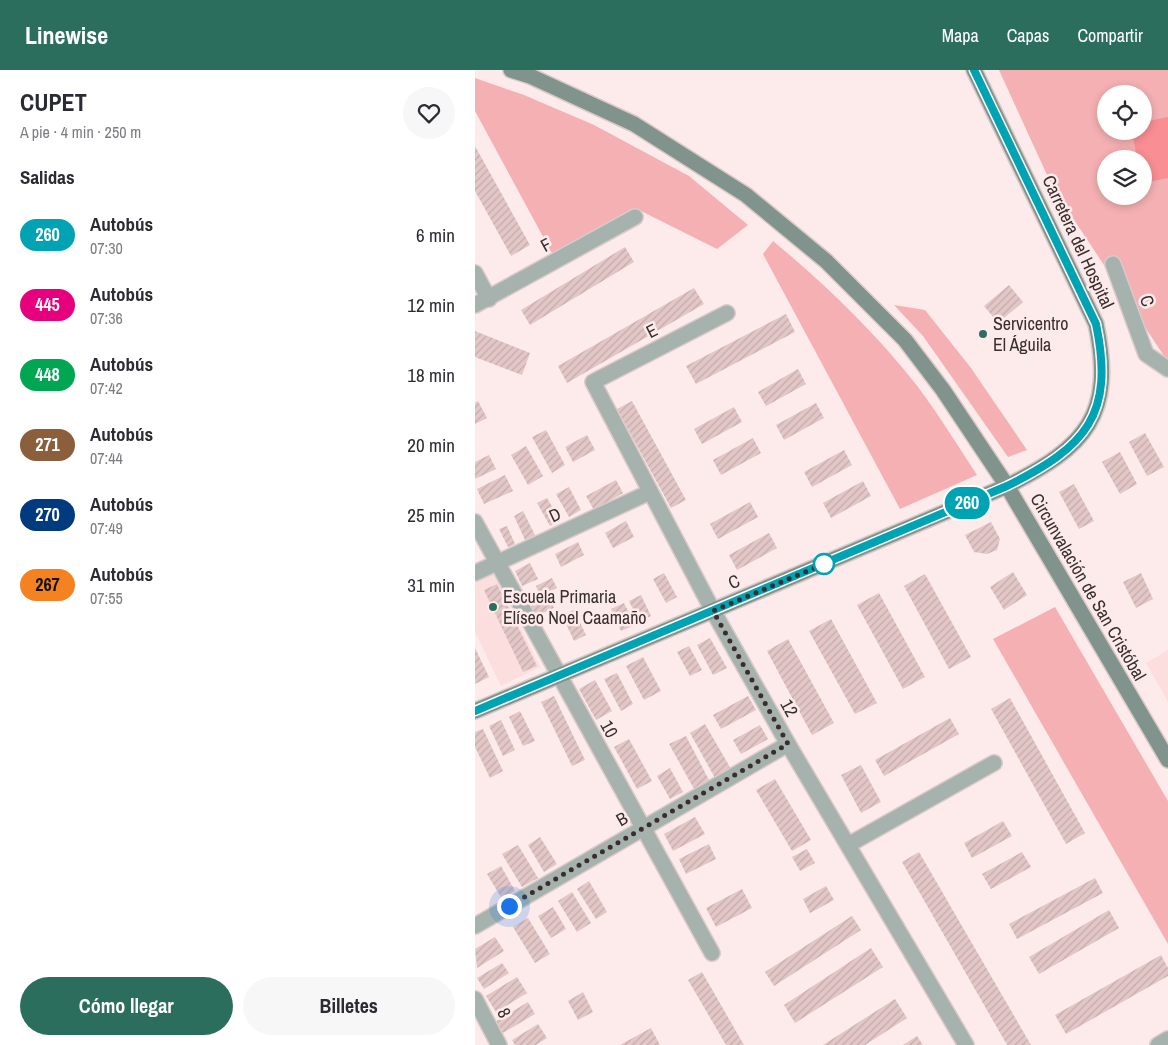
<!DOCTYPE html>
<html lang="es">
<meta charset="utf-8">
<style>
body{margin:0;font-family:"Archivo Narrow",sans-serif;background:#f7f7f7;color:#2b2b33;height:100vh;display:flex;flex-direction:column;font-size:19px;white-space:nowrap}
*{box-sizing:border-box;margin:0}
p{font-size:16px;color:#7c7c81}
.icon{flex:none;width:28px;height:28px;fill:none;stroke:currentColor;stroke-width:2;stroke-linecap:round;stroke-linejoin:round}
.map{position:relative;flex:1;overflow:hidden}
.sheet{display:flex;flex-direction:column;background:#fff;width:475px}
.sheet>*{flex:none}
.badge{padding:0 10px;border-radius:16px;font-size:18px;line-height:32px}
.fabs{position:absolute;left:622px;top:15px;display:grid;gap:10px}
.fabs a{display:grid;place-items:center;width:55px;height:55px;border-radius:50%;background:#fff;box-shadow:0 2px 8px #0003;font-size:25px}
.you{position:absolute;width:25px;height:25px;margin:-12px;border:4px solid #fff;border-radius:50%;background:#1a73e8;box-shadow:0 0 0 8px #1a73e833}
.map>.badge{position:absolute;translate:-50% -50%;box-shadow:0 0 0 2px #fff}
h2{padding:0 20px;font-size:19px;line-height:45px}
.round{display:grid;place-items:center;flex:none;width:52px;height:52px;border-radius:26px;background:#f7f7f7}
.summary{display:flex;align-items:center;justify-content:space-between;height:85px;padding:0 20px}
h1{font-size:24px;font-weight:800;line-height:38px}
.button{display:flex;gap:10px;margin-top:auto;padding:10px 20px}
.button a{flex:1;height:58px;border-radius:30px;background:#2c6e5d;color:#fff;font-size:20px;font-weight:800;line-height:58px;text-align:center}
.button a+a{background:#f7f7f7;color:#2b2b33}
ul{padding:0;list-style:none}
li{display:flex;align-items:center;gap:15px;height:70px;padding:0 20px}
li div{flex:1}
li b{display:block;font-size:19px}
li em{font-style:normal}
li .badge{min-width:55px;font-weight:700;text-align:center}
header{display:flex;align-items:center;gap:30px;box-sizing:border-box;height:70px;padding:0 25px;background:#2c6e5d;color:#fff}
header strong{font-size:24px}
nav{display:flex;gap:28px;margin-inline-start:auto;font-size:18px}
main{display:flex;flex:1;min-height:0}
.map>svg:first-child{display:block}
.built{fill:#fcdede}
.grass{fill:#f4b0b2;fill-rule:evenodd}
.water{fill:#f98e94}
.building{fill:url(#building-hatch)}
.lines{fill:none;stroke-linecap:round;stroke-linejoin:round}
.street-casing{stroke:#dac9c9;stroke-width:18}
.secondary-casing{stroke:#dac9c9;stroke-width:18}
.street{stroke:#a6b2ad;stroke-width:15}
.secondary{stroke:#81938d;stroke-width:15}
.line-casing{stroke:#fff;stroke-width:11}
.line{stroke:#00a3b4;stroke-width:8}
.walk{stroke:#392e2e;stroke-width:5;stroke-dasharray:0 9}
.poi-dot{fill:#2c6e5d;stroke:#fdebeb;stroke-width:2}
.stop-dot{fill:#fff;stroke:#00a3b4;stroke-width:2.5}
.labels{text-anchor:middle;stroke-width:5;stroke-linejoin:round;paint-order:stroke}
.street-label{font-size:18px;fill:#392e2e;stroke:#fdebeb}
.poi-label{font-size:18px;fill:#392e2e;stroke:#fdebeb;text-anchor:start}
</style>
<header>
<strong>Linewise</strong>
<nav><a>Mapa</a><a>Capas</a><a>Compartir</a></nav>
</header>
<main>
<section class="sheet">
<div class="summary"><div><h1>CUPET</h1><p>A pie · 4 min · 250 m</p></div><a class="round"><svg class="icon" aria-label="heart" viewBox="0 0 24 24"><path d="M12 20l-8-8c-3-5 5-10 8-4 3-6 11-1 8 4z"/></svg></a></div>
<h2>Salidas</h2>
<ul>
<li><span class="badge" style="background:#00a3b4;color:#fff">260</span><div><b>Autobús</b><p>07:30</p></div><em>6 min</em></li>
<li><span class="badge" style="background:#e6007e;color:#fff">445</span><div><b>Autobús</b><p>07:36</p></div><em>12 min</em></li>
<li><span class="badge" style="background:#00a651;color:#fff">448</span><div><b>Autobús</b><p>07:42</p></div><em>18 min</em></li>
<li><span class="badge" style="background:#8b5e3c;color:#fff">271</span><div><b>Autobús</b><p>07:44</p></div><em>20 min</em></li>
<li><span class="badge" style="background:#003b80;color:#fff">270</span><div><b>Autobús</b><p>07:49</p></div><em>25 min</em></li>
<li><span class="badge" style="background:#f58220;color:#111">267</span><div><b>Autobús</b><p>07:55</p></div><em>31 min</em></li>
</ul>
<div class="button"><a>Cómo llegar</a><a>Billetes</a></div>
</section>
<div class="map">
<svg width="693" height="975" viewBox="0 0 693 975">
<defs>
<pattern id="building-hatch" width="6" height="6" patternUnits="userSpaceOnUse" patternTransform="scale(1.25)"><rect width="6" height="6" fill="#e3c7c7"/><path d="M-1 1l2-2M0 6l6-6M5 7l2-2" fill="none" stroke="#c4abab"/></pattern>
</defs>
<rect width="100%" height="100%" fill="#fdebeb"/>
<g class="built">
<path d="M19,503L65,597L26,616L0,562V513Z"/>
<path d="M693,580V632L671,593Z"/>
</g>
<g class="grass">
<path d="M524,0H693V292L578,118ZM631,24H669V61H631ZM631,89H669V126H631Z"/>
<path d="M0,8L49,25L119,55L214,106L273,155L242,179L164,140L79,187L0,41Z"/>
<path d="M298,171C351,215 401,263 443,317C464,345 483,376 502,405L425,439L288,184Z"/>
<path d="M419,235L450,240L496,298L552,380L533,387L448,266Z"/>
<path d="M580,537L693,731V874L518,569Z"/>
</g>
<path class="water" d="M693,47V108L669,113V89H662L657,61H669V52Z"/>
<g class="building">
<path d="M0,76L55,175L36,186L0,121Z"/>
<path d="M150,177L159,192L55,255L46,240Z"/>
<path d="M534,215L548,232L523,253L509,236Z"/>
<path d="M219,218L229,234L92,313L83,296Z"/>
<path d="M311,244L320,262L221,314L211,296Z"/>
<path d="M0,261L55,283L47,305L0,287Z"/>
<path d="M323,299L331,314L291,336L283,322Z"/>
<path d="M3,331L12,348L0,354V333Z"/>
<path d="M157,331L211,430L196,438L142,339Z"/>
<path d="M341,333L349,348L309,370L301,355Z"/>
<path d="M259,337L267,352L227,374L219,359Z"/>
<path d="M71,360L90,395L77,403L57,367Z"/>
<path d="M670,363L689,397L672,406L654,372Z"/>
<path d="M112,365L120,380L98,392L90,377Z"/>
<path d="M278,368L286,383L246,405L238,390Z"/>
<path d="M51,376L68,406L53,415L36,385Z"/>
<path d="M369,380L377,395L337,417L329,402Z"/>
<path d="M645,382L662,414L645,424L627,392Z"/>
<path d="M14,385L21,399L0,409V392Z"/>
<path d="M30,405L38,421L9,434L2,419Z"/>
<path d="M141,410L148,423L119,440L111,426Z"/>
<path d="M388,411L396,426L356,448L348,433Z"/>
<path d="M599,414L619,451L604,459L584,422Z"/>
<path d="M94,417L106,440L94,447L81,424Z"/>
<path d="M72,428L85,450L75,456L62,433Z"/>
<path d="M275,432L283,447L243,469L235,454Z"/>
<path d="M48,441L60,465L50,470L39,446Z"/>
<path d="M151,451L159,467L138,478L130,463Z"/>
<path d="M516,452L525,469L522,480L512,484L499,482L490,465Z"/>
<path d="M32,456L40,474L33,477L24,459Z"/>
<path d="M294,463L302,478L262,500L254,485Z"/>
<path d="M103,472L109,485L86,497L80,484Z"/>
<path d="M55,493L63,509L47,516L40,501Z"/>
<path d="M538,502L552,525L529,540L515,517Z"/>
<path d="M189,503L202,527L191,533L178,509Z"/>
<path d="M666,503L678,529L661,538L648,512Z"/>
<path d="M450,504L496,587L474,599L429,516Z"/>
<path d="M77,508L82,518L65,526L61,516Z"/>
<path d="M22,514L62,596L48,602L9,520Z"/>
<path d="M404,523L450,607L428,619L382,535Z"/>
<path d="M166,525L176,546L164,552L154,531Z"/>
<path d="M74,527L79,538L61,546L56,536Z"/>
<path d="M149,533L160,555L146,561L136,539Z"/>
<path d="M99,540L111,565L99,571L87,545Z"/>
<path d="M356,549L402,633L380,644L334,561Z"/>
<path d="M235,568L252,598L238,605L222,575Z"/>
<path d="M313,569L359,653L337,665L292,581Z"/>
<path d="M214,576L227,600L215,606L202,582Z"/>
<path d="M0,578L14,607L0,614Z"/>
<path d="M168,587L186,621L169,630L151,596Z"/>
<path d="M142,603L158,634L146,641L129,609Z"/>
<path d="M120,610L137,641L121,650L104,619Z"/>
<path d="M79,626L110,690L97,696L66,632Z"/>
<path d="M273,626L281,640L246,659L238,645Z"/>
<path d="M535,628L610,763L591,774L516,639Z"/>
<path d="M45,641L60,671L48,676L34,647Z"/>
<path d="M475,648L484,664L409,706L400,690Z"/>
<path d="M26,650L40,680L28,686L14,656Z"/>
<path d="M230,654L256,699L240,708L215,663Z"/>
<path d="M285,655L293,669L266,684L258,670Z"/>
<path d="M8,659L28,701L15,708L0,677V662Z"/>
<path d="M211,666L234,710L219,719L194,674Z"/>
<path d="M154,669L177,711L162,719L139,677Z"/>
<path d="M386,695L406,732L386,743L366,705Z"/>
<path d="M195,698L208,722L195,729L182,706Z"/>
<path d="M300,709L336,770L317,781L281,720Z"/>
<path d="M220,747L230,764L198,781L189,764Z"/>
<path d="M528,751L537,766L497,788L489,773Z"/>
<path d="M65,767L82,794L69,802L53,775Z"/>
<path d="M234,774L241,789L211,804L204,789Z"/>
<path d="M43,775L63,808L47,817L27,784Z"/>
<path d="M332,779L340,793L325,801L317,787Z"/>
<path d="M444,782L556,975H532L427,792Z"/>
<path d="M547,782L556,797L516,819L507,804Z"/>
<path d="M26,796L40,821L27,829L12,804Z"/>
<path d="M620,808L628,823L542,869L534,854Z"/>
<path d="M114,811L132,842L121,849L102,819Z"/>
<path d="M351,816L359,830L335,843L328,829Z"/>
<path d="M267,819L277,838L241,857L231,838Z"/>
<path d="M97,822L116,853L102,862L83,831Z"/>
<path d="M78,837L91,859L76,868L63,846Z"/>
<path d="M634,840L644,858L564,904L554,887Z"/>
<path d="M377,846L386,860L299,916L290,902Z"/>
<path d="M53,848L75,884L60,893L38,857Z"/>
<path d="M20,867L29,881L2,898L0,879Z"/>
<path d="M396,878L408,897L320,953L309,935Z"/>
<path d="M686,885L693,898V906L591,964L580,945Z"/>
<path d="M27,893L34,903L9,919L2,908Z"/>
<path d="M227,902L269,975H251L213,910Z"/>
<path d="M42,907L52,923L21,942L11,926Z"/>
<path d="M108,922L118,942L103,950L93,931Z"/>
<path d="M420,929L432,948L390,975H348Z"/>
<path d="M53,932L60,944L28,963L21,951Z"/>
<path d="M63,954L72,968L61,975H40L37,970Z"/>
<path d="M176,958L185,975H145Z"/>
<path d="M442,966L448,975H428Z"/>
</g>
<g class="lines">
<g class="street-casing">
<g id="street">
<path d="M638,194L671,284L693,299"/>
<path d="M0,203L14,229"/>
<path d="M0,235L160,147"/>
<path d="M252,243L118,312L238,541L313,674L491,975"/>
<path d="M0,452L237,883"/>
<path d="M0,503L175,422"/>
<path d="M373,775L519,693"/>
<path d="M0,856L313,674"/>
<path d="M0,929L24,975"/>
<path d="M683,975L693,969"/>
</g>
</g>
<g class="secondary-casing">
<g id="secondary">
<path d="M36,0L55,6L159,54L271,125L351,191L430,270L468,320L532,416L693,690"/>
<path d="M0,641L532,416C611,377 640,345 621,254L499,0"/>
</g>
</g>
<use href="#street" class="street"/>
<use href="#secondary" class="secondary"/>
</g>
<g class="lines">
<g class="line-casing">
<path id="line" d="M0,641L532,416C611,377 640,345 621,254L499,0"/>
</g>
<use href="#line" class="line"/>
<path class="walk" d="M34,836L313,674L238,541L349,494"/>
</g>
<g class="poi-dot">
<circle cx="508" cy="264" r="5"/>
<circle cx="18" cy="537" r="5"/>
</g>
<circle class="stop-dot" cx="349" cy="494" r="10"/>
<g class="labels">
<g class="street-label">
<text transform="translate(603 172) rotate(65)" y="6">Carretera del Hospital</text>
<text transform="translate(71 175) rotate(-29)" y="6">F</text>
<text transform="translate(672 231) rotate(70)" y="6">C</text>
<text transform="translate(177 261) rotate(-27)" y="6">E</text>
<text transform="translate(80 445) rotate(-25)" y="6">D</text>
<text transform="translate(259 512) rotate(-23)" y="6">C</text>
<text transform="translate(613 517) rotate(60)" y="6">Circunvalación de San Cristóbal</text>
<text transform="translate(314 638) rotate(61)" y="6">12</text>
<text transform="translate(134 659) rotate(61)" y="6">10</text>
<text transform="translate(147 749) rotate(-30)" y="6">B</text>
<text transform="translate(29 943) rotate(63)" y="6">8</text>
</g>
<g class="poi-label">
<text x="518" y="260">Servicentro<tspan x="518" dy="21">El Águila</tspan></text>
<text x="28" y="533">Escuela Primaria<tspan x="28" dy="21">Elíseo Noel Caamaño</tspan></text>
</g>
</g>
</svg>
<div class="fabs">
<a><svg class="icon" aria-label="locate" viewBox="0 0 24 24"><circle cx="12" cy="12" r="6"/><path d="M12 2v4M12 18v4M2 12h4M18 12h4"/></svg></a>
<a><svg class="icon" aria-label="layers" viewBox="0 0 24 24"><path d="M12 4l9 5-9 5-9-5zM3 14l9 5 9-5"/></svg></a>
</div>
<div class="you" style="left:34px;top:836px"></div>
<b class="badge" style="left:492px;top:433px;background:#00a3b4;color:#fff">260</b>
</div>
</main>
